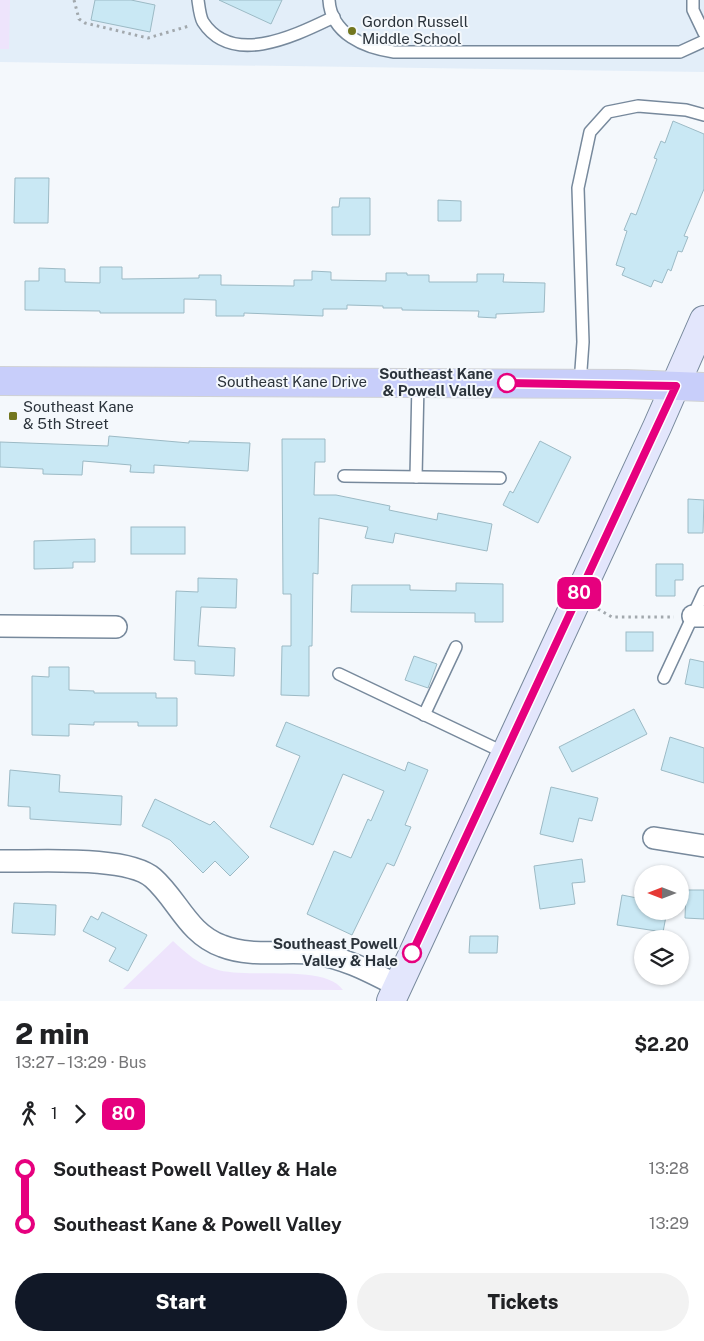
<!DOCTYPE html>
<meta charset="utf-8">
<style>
body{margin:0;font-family:"Public Sans",sans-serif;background:#f2f2f2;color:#202124;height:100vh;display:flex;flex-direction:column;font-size:19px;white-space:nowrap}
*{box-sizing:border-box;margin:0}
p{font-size:16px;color:#757577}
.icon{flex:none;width:28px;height:28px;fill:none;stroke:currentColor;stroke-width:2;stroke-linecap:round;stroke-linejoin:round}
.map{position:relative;height:1001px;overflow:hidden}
.sheet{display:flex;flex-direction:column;background:#fff;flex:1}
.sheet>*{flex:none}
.badge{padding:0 10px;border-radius:8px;font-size:18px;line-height:32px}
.needle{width:32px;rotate:270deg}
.controls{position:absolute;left:634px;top:865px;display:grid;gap:10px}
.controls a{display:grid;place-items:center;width:55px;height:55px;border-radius:50%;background:#fff;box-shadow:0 1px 4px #0004;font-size:25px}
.map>.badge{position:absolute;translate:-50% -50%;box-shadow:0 0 0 2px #fff}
.legs{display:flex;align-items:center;gap:8px;height:55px;padding:0 15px;font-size:16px}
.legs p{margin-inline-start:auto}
.overview{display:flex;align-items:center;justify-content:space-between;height:85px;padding:0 15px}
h1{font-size:28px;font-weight:800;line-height:38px}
.button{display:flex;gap:10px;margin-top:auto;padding:10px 15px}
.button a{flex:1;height:58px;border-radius:30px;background:#111827;color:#fff;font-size:20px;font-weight:800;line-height:58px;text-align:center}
.button a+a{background:#f2f2f2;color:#202124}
ul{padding:0 15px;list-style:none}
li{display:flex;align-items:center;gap:18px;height:55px;font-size:19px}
li i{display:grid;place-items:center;width:8px;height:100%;margin:0 6px;background:currentColor}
li i::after{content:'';width:12px;height:12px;margin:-6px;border:4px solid;border-radius:50%;background:#fff}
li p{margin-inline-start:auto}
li:first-child i{background:linear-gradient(#0000 50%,currentColor 0)}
li:last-child i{background:linear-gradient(currentColor 50%,#0000 0)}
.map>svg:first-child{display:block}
.built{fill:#e3eef9}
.green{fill:#eee4fc}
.building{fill:#c9e8f4;stroke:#9cbac5}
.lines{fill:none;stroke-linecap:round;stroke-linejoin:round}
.lane-casing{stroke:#77899c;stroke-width:14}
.street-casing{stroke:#77899c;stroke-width:24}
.secondary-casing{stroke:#77899c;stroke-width:30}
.primary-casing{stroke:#d0d2d4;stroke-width:30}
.path{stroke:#a2a8ad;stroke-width:3;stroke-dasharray:2.5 4;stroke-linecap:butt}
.lane{stroke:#fff;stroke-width:11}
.street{stroke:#fff;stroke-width:21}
.secondary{stroke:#e3e6fc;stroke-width:28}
.primary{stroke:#c8cefa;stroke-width:28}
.line-1-casing{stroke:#fff;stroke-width:11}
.line-1{stroke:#e6007e;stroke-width:8}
.poi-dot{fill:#72761e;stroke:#f4f8fc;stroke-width:2}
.stop-1-dot{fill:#fff;stroke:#e6007e;stroke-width:2.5}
.labels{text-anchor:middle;stroke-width:4;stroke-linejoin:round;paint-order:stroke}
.poi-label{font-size:15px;fill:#2b333b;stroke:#f4f8fc;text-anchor:start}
.stop-label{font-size:15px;font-weight:bold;fill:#2b333b;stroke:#f4f8fc;text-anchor:end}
.street-label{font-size:15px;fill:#2b333b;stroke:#f4f8fc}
</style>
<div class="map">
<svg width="704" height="1001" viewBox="0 0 704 1001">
<rect width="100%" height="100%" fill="#f4f8fc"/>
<path class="built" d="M0,0H704V72L0,62Z"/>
<g class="green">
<path d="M0,0H10L9,49H0Z"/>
<path d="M173,941C186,953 198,964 215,969C247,980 324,963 343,990L123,989Z"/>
</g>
<g class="building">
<path d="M95,0H131L155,5L150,32L91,20Z"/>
<path d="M219,0H282L271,24Z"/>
<path d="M673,121L704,134V189L684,236L688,237L682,252L678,251L671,271L668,269L662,283L654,280L651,287L622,275L625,268L616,265L627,231L624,230L631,213L636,215L657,159L654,158L661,141L665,143Z"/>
<path d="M15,178H49L48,223H14Z"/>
<path d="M340,198H370V235H332V207H339Z"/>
<path d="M438,200L461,201V221H438Z"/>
<path d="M100,267H122V279L199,278V275H221V285L294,286V280H312V271L331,272V280L386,281V273H407V275H429V282H477V274H504L503,282L545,283L544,312L496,314V318L478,317L479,311L402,310V308H383V306L347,305V309H323V316L244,313V316H216V300L184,299V313H100V311L25,310V281H39V268L65,269V282L100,283Z"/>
<path d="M109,436L189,443V441L250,443L248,471L154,465V473L130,472L131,465L83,461L82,475L43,474V469L0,467V442L108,446Z"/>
<path d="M282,439H325V462H315L314,495H336L390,506L389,510L437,520L438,513L492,524L487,551L395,533L393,543L365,538L368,527L319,518L318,574L313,573L312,646H309V696L281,695L282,646H291V594H283Z"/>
<path d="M540,441L571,457L538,523L503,505L510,491L513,493Z"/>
<path d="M688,499L704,500L703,533H688Z"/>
<rect x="131" y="527" width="54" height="27"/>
<path d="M95,539V562H73V568L34,569V541Z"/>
<path d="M656,564H683V580H675V596H656Z"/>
<path d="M198,578L237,579L236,608L201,607L198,646L235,648L234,676L195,674V661L174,660L176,591L198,592Z"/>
<path d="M456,583L503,584V622H475V613L351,612L352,585H410V590L456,591Z"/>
<rect x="626" y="632" width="27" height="19"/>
<path d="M414,656L437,664L428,688L405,680Z"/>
<path d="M690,659L704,662V688L685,684Z"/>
<path d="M49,667H69V690L94,691V693H156V698H177V726H138V722H94V725L69,724V736L32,735V676L49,677Z"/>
<path d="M634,709L647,734L572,772L559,747Z"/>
<path d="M286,722L405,771L408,762L428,770L405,825L411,827L394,866L387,863L352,935L307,914L334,851L351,858L368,819L371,821L384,791L343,774L313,845L270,827L300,756L276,746Z"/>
<path d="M670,737L704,748V783L661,770Z"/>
<path d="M10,770L60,775L59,792L122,796L121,825L30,819V807L8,806Z"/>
<path d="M551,787L598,798L592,821L579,818L573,842L540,834Z"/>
<path d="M155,799L210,825L214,821L249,857L230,876L215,861L203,873L170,840L142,826Z"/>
<path d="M582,859L585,882L572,883L575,904L540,909L534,866Z"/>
<path d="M686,890H704V919L685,918Z"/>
<path d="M622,895L642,899V911H667L663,932L617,925Z"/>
<path d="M14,903L56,905L55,935L12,933Z"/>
<path d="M102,912L147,935L128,971L109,961L116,948L83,931L91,916L98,920Z"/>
<path d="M470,936H498L497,953H469Z"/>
</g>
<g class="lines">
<g class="lane-casing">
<g id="lane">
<path d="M198,0C199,7 200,17 203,22C233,68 298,34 334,17"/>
<path d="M329,0C331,34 365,48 394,52H680L704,41"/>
<path d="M693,0V10L704,33"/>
<path d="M580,384L583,342L578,188L590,132L608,112L638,106L686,110L704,115"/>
<path d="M344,476L500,478"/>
<path d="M416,477L418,383"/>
<path d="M339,674L505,753"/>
<path d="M664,678L704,592"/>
<path d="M424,715L456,647"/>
</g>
</g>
<g class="street-casing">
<g id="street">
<path d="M693,616H704"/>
<path d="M0,626L116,627"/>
<path d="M654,838L704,846"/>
<path d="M0,861C36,862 127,855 153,878C178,900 188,934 222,946C250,957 280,951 309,953C341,956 369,971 398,986"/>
</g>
</g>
<g class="secondary-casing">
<path id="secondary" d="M391,1001L657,427L704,320"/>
</g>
<g class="primary-casing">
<path id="primary" d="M0,381L627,384L704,387"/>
</g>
<g class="path">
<path d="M74,0L79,19L85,23L148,38L189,26"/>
<path d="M598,609L612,617H674"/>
</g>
<use href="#lane" class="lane"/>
<use href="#street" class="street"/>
<use href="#secondary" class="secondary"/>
<use href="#primary" class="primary"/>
</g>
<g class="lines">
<g class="line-1-casing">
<path id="line-1" d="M412,953L676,386L507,383"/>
</g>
<use href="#line-1" class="line-1"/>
</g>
<g class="poi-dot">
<circle cx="352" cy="31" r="5"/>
<rect x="8" y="411" width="10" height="10" rx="2.5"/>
</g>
<g class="stop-1-dot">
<circle cx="507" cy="383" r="9"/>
<circle cx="412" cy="953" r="9"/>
</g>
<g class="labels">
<g class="poi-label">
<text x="362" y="27">Gordon Russell<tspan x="362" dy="17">Middle School</tspan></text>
<text x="23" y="412">Southeast Kane<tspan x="23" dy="17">&amp; 5th Street</tspan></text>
</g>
<g class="stop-label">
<text x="493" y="379">Southeast Kane<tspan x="493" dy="17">&amp; Powell Valley</tspan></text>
<text x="398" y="949">Southeast Powell<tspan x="398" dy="17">Valley &amp; Hale</tspan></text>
</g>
<g class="street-label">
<text x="292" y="387">Southeast Kane Drive</text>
</g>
</g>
</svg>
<div class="controls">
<a><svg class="needle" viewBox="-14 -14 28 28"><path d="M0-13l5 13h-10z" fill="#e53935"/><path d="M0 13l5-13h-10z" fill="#757577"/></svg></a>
<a><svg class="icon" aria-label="layers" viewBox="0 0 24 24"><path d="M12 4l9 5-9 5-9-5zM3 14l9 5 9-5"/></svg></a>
</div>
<b class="badge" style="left:579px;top:593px;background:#e6007e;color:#fff">80</b>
</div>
<section class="sheet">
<div class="overview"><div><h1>2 min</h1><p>13:27 – 13:29 · Bus</p></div><b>$2.20</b></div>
<div class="legs"><svg class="icon" aria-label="walk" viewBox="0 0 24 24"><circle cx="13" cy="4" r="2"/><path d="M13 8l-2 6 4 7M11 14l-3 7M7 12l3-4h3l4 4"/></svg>1<svg class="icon" aria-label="forward" viewBox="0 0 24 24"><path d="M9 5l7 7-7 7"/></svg><b class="badge" style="background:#e6007e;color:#fff">80</b></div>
<ul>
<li><i style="color:#e6007e"></i><b>Southeast Powell Valley &amp; Hale</b><p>13:28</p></li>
<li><i style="color:#e6007e"></i><b>Southeast Kane &amp; Powell Valley</b><p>13:29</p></li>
</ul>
<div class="button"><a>Start</a><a>Tickets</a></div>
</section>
